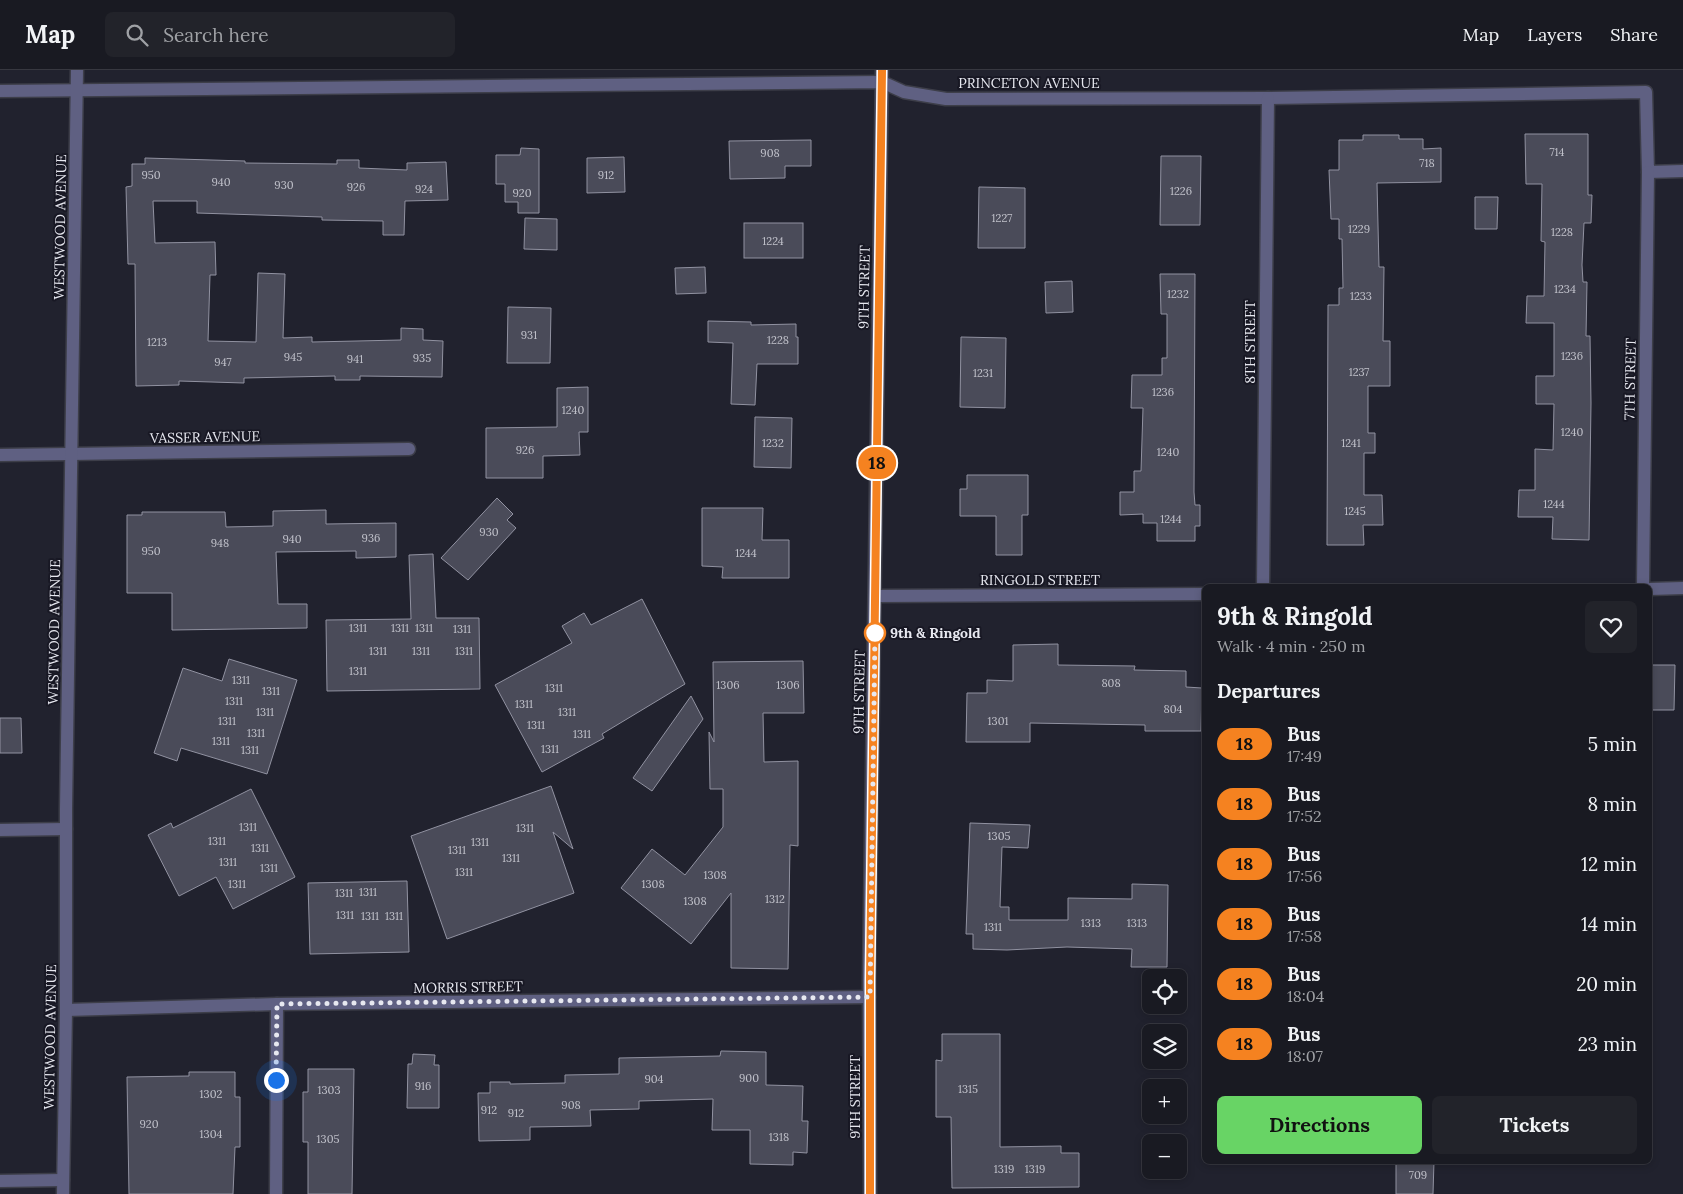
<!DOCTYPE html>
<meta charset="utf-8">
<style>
body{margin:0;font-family:Lora,serif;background:#22232a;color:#f1f3f6;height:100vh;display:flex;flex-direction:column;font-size:19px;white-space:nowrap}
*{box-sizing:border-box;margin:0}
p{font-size:16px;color:#9fa1a5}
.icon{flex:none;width:28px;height:28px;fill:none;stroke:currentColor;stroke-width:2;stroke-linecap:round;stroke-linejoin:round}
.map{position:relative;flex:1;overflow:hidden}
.details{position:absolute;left:1202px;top:514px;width:450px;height:580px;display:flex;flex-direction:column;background:#191a22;border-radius:8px;box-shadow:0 2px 8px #0003,0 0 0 1px #373840}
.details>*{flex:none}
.badge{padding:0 10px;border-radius:16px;font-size:18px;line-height:32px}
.fabs{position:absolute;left:1142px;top:899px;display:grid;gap:10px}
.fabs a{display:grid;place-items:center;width:45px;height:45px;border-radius:8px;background:#191a22;box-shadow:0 2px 8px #0003,0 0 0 1px #373840;font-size:25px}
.you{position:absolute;width:25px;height:25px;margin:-12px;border:4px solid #fff;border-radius:50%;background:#1a73e8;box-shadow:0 0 0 8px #1a73e833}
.map>.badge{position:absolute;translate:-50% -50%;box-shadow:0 0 0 2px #fff}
h2{padding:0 15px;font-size:19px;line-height:45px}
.round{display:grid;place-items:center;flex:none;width:52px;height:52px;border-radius:8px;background:#22232a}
.overview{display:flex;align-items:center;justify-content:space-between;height:85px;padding:0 15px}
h1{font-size:24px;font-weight:700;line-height:38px}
.primary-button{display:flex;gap:10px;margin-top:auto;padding:10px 15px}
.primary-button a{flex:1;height:58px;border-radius:8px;background:#68d465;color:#111;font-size:20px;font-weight:700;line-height:58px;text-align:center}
.primary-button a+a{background:#22232a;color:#f1f3f6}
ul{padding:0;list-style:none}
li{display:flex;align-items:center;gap:15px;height:60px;padding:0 15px}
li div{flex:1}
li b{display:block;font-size:19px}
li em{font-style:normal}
li .badge{min-width:55px;font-weight:700;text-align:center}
header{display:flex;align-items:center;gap:30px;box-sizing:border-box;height:70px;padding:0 25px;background:#191a22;border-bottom:1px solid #373840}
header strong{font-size:24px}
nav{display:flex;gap:28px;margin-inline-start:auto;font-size:18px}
.search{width:350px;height:45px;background:#22232a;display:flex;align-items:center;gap:12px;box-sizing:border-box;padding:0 18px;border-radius:8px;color:#9fa1a5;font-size:19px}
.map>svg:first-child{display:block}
.building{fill:#4a4b59;stroke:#9192a1}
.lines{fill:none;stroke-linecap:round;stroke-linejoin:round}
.minor-casing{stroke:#3d3e49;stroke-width:15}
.tertiary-casing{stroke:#3d3e49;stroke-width:15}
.minor{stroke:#5f6082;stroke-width:12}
.tertiary{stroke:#5f6082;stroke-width:12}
.line-casing{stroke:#fff;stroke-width:11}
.line{stroke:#f58220;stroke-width:8}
.walk{stroke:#e7e8f0;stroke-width:5;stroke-dasharray:0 9}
.stop-dot{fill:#fff;stroke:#f58220;stroke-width:2.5}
.labels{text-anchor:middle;stroke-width:4;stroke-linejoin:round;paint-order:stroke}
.number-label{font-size:11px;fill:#c0c1ca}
.street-label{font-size:14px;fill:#e7e8f0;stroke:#181824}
.stop-label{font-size:14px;font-weight:bold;fill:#e7e8f0;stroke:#181824;text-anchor:start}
</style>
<header>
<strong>Map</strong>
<div class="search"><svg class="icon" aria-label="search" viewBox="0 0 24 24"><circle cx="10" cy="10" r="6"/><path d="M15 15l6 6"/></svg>Search here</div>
<nav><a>Map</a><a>Layers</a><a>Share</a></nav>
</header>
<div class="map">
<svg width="1683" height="1124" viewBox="0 0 1683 1124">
<rect width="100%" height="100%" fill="#21222e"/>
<g class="building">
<path d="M1525,64H1588V125H1592L1591,153H1584L1582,195L1583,212H1587L1586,266H1590L1591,333L1589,470L1552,469L1553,447H1518L1519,420H1535V379L1553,380L1554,334H1536V306H1554V253H1526L1527,226H1544L1545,172L1541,171L1542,114H1526Z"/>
<path d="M1363,65H1399V69H1423V79L1441,78V112L1377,113L1379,197H1384L1383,271H1390V316H1368V363H1375V383H1364V425H1382L1383,455H1363L1364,475H1327L1328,235H1339V218H1343L1342,169H1339V149H1331L1329,100H1339V70H1363Z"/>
<path d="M811,70V96H785V108L730,109L729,71Z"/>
<path d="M521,78L539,79V143H518V132H505V114H496V85H520Z"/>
<path d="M1161,86H1201L1200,155H1160Z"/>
<path d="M624,87L625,122L587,123V88Z"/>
<path d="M145,88L245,91V93L337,94V90H359V98L407,100V93L446,92L448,130L405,131L404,165H383V151L322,150V147L197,143V131H153L155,173L215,172L216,205H210L208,271L256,272L258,203L285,204L283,268L312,267V272L401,270V258L423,259V270L443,271L442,307L360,306V310H335V306L244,308V313L179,311V315L136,316L135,194H128L126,117L132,116V94H145Z"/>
<path d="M979,117L1025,118V178H978Z"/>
<path d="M1475,127H1498L1497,159H1475Z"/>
<path d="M525,148L557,149V180L524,179Z"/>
<rect x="744" y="153" width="59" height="35"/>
<path d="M705,197L706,223L676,224L675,198Z"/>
<path d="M1160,204H1195L1194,422L1195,435H1200V456H1195V471H1157V453H1143V444L1120,445V422H1134V401H1141L1143,338H1131L1132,305H1162V288H1167V244H1161Z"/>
<path d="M1072,211L1073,242L1046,243L1045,212Z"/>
<path d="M508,237L551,238L550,293H507Z"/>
<path d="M708,251L751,252V255L796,254V267H798V294H757L755,335L731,334L733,273L708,272Z"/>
<path d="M961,267L1006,268L1005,338L960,337Z"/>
<path d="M588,317V362H579L580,385L543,386V408H486V358L557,357V318Z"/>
<path d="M755,347L792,348L791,398L754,397Z"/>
<path d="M967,405H1028V445H1022V485H996V446H960V419H967Z"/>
<path d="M497,428L513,444L507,450L516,458L468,510L441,488Z"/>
<path d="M702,438H763L762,470H789V508H722L723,497L702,496Z"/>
<path d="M326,440V454L396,453V487L356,488V481L276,482L278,534H307V558L172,560V523H127V445H142V442H225L226,457L273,456V441Z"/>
<path d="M433,484L436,548H479L480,619L327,621L326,550L411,549L409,485Z"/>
<path d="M642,529L685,614L602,664L604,668L542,702L495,615L572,573L562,556L584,543L591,555Z"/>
<path d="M1058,574V595L1135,596L1134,600L1186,601V617L1202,618L1201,661H1145V655L1030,653V672H966L967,623H987V610L1013,611V575Z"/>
<path d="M229,589L297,610L267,704L181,678L177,691L154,683L183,598L222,611Z"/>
<path d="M803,591L804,643H763L764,692L798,691V776L790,775L788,899L731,898V823L691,874L621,818L652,779L685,805L723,757V719H710L709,662L714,672L713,592Z"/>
<path d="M1650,595H1675L1674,640H1650Z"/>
<path d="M691,626L703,649L652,721L633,708Z"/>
<path d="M0,648H21L22,683H0Z"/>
<path d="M551,716L573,779L553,762L574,823L447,869L411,766Z"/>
<path d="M251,719L295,807L233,839L216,807L179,826L148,765L171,753L173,758Z"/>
<path d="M970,753L1030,755L1028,778L1002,777L1000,837H1009V850H1068V828L1132,829V814L1168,815L1167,897H1131L1132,879L1067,877L1007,880L973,879V864H966Z"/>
<path d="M407,811L409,882L310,884L308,813Z"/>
<path d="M942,964H1000V1077L1061,1076V1083H1079V1117L952,1118L951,1047H936V990L942,991Z"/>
<path d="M721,981L766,982V1015L803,1016L802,1051H808L807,1083L793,1082V1095L750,1094V1060H712L713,1029L639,1031V1039L590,1040L591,1056L530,1057V1070L479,1071L478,1023H490V1012H510V1014L565,1013V1005L619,1004V988L720,986Z"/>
<path d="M413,984L435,985L434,995H439V1038H407L408,994H412Z"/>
<path d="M308,999H354L352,1124H308V1072H303V1022H308Z"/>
<path d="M189,1002H235V1027H240V1077H235L233,1124H129L127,1007L189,1006Z"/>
<path d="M1396,1091H1434L1433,1124H1396Z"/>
</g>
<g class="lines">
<g class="minor-casing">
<g id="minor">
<path d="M0,21L882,12L904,22L946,29L1268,28L1646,22L1648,102L1683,101"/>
<path d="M0,385L409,379"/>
<path d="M1263,516L1268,28"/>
<path d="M1643,516L1648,102"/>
<path d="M1650,519L1683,518"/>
<path d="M876,526L1205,524"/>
<path d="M0,760L66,759"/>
<path d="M66,940L277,934L869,927"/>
<path d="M0,1111L63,1110"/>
<path d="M63,1124L66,940V739L77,0"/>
<path d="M276,1124L277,934"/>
</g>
</g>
<g class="tertiary-casing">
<path id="tertiary" d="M870,1124L869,910L882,0"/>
</g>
<use href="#minor" class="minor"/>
<use href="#tertiary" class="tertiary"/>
</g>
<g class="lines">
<g class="line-casing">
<path id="line" d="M870,1124V910L882,0"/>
</g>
<use href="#line" class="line"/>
<path class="walk" d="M276,1010L277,934L870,927L875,563"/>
</g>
<circle class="stop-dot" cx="875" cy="563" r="10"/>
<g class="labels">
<g class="number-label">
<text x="1557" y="86">714</text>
<text x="770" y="87">908</text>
<text x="1427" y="97">718</text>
<text x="151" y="109">950</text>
<text x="606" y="109">912</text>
<text x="221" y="116">940</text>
<text x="284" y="119">930</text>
<text x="356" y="121">926</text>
<text x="424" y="123">924</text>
<text x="1181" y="125">1226</text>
<text x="522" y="127">920</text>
<text x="1002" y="152">1227</text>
<text x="1359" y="163">1229</text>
<text x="1562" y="166">1228</text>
<text x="773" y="175">1224</text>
<text x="1565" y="223">1234</text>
<text x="1178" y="228">1232</text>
<text x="1361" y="230">1233</text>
<text x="529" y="269">931</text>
<text x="778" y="274">1228</text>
<text x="157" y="276">1213</text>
<text x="1572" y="290">1236</text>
<text x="293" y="291">945</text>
<text x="422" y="292">935</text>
<text x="355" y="293">941</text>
<text x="223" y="296">947</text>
<text x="1359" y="306">1237</text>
<text x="983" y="307">1231</text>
<text x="1163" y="326">1236</text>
<text x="573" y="344">1240</text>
<text x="1572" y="366">1240</text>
<text x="773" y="377">1232</text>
<text x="1351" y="377">1241</text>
<text x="525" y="384">926</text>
<text x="1168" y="386">1240</text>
<text x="1554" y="438">1244</text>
<text x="1355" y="445">1245</text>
<text x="1171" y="453">1244</text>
<text x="489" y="466">930</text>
<text x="371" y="472">936</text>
<text x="292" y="473">940</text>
<text x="220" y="477">948</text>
<text x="151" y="485">950</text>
<text x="746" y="487">1244</text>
<text x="358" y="562">1311</text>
<text x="400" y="562">1311</text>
<text x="424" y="562">1311</text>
<text x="462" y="563">1311</text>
<text x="378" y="585">1311</text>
<text x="421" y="585">1311</text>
<text x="464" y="585">1311</text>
<text x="358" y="605">1311</text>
<text x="241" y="614">1311</text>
<text x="1111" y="617">808</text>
<text x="728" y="619">1306</text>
<text x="788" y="619">1306</text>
<text x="554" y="622">1311</text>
<text x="271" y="625">1311</text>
<text x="234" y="635">1311</text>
<text x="524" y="638">1311</text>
<text x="1173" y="643">804</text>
<text x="265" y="646">1311</text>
<text x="567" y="646">1311</text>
<text x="227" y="655">1311</text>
<text x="998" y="655">1301</text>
<text x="536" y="659">1311</text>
<text x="256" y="667">1311</text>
<text x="582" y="668">1311</text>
<text x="221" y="675">1311</text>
<text x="550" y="683">1311</text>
<text x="250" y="684">1311</text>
<text x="248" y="761">1311</text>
<text x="525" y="762">1311</text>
<text x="999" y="770">1305</text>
<text x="217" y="775">1311</text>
<text x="480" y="776">1311</text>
<text x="260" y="782">1311</text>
<text x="457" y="784">1311</text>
<text x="511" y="792">1311</text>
<text x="228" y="796">1311</text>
<text x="269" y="802">1311</text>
<text x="464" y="806">1311</text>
<text x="715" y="809">1308</text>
<text x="237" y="818">1311</text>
<text x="653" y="818">1308</text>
<text x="368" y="826">1311</text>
<text x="344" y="827">1311</text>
<text x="775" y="833">1312</text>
<text x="695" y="835">1308</text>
<text x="345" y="849">1311</text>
<text x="370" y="850">1311</text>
<text x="394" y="850">1311</text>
<text x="1091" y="857">1313</text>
<text x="1137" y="857">1313</text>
<text x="993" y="861">1311</text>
<text x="749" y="1012">900</text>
<text x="654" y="1013">904</text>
<text x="423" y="1020">916</text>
<text x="968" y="1023">1315</text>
<text x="329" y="1024">1303</text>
<text x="211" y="1028">1302</text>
<text x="571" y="1039">908</text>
<text x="489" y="1044">912</text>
<text x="516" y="1047">912</text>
<text x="149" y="1058">920</text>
<text x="211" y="1068">1304</text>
<text x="779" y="1071">1318</text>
<text x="328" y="1073">1305</text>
<text x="1004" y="1103">1319</text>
<text x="1035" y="1103">1319</text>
<text x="1418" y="1109">709</text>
</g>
<g class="street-label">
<text x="1029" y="18">PRINCETON AVENUE</text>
<text transform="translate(60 157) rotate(-89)" y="5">WESTWOOD AVENUE</text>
<text transform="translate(864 217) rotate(-89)" y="5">9TH STREET</text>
<text transform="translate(1250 272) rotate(-90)" y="5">8TH STREET</text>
<text transform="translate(1630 309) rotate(-89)" y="5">7TH STREET</text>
<text transform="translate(205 367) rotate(-1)" y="5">VASSER AVENUE</text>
<text x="1040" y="515">RINGOLD STREET</text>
<text transform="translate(54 562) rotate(-89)" y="5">WESTWOOD AVENUE</text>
<text transform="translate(859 622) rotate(-89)" y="5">9TH STREET</text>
<text transform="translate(468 917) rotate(-1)" y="5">MORRIS STREET</text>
<text transform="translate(50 967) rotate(-89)" y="5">WESTWOOD AVENUE</text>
<text transform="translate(855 1027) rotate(-90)" y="5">9TH STREET</text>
</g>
<g class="stop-label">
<text x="890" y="568">9th &amp; Ringold</text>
</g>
</g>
</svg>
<div class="fabs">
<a><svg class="icon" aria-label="locate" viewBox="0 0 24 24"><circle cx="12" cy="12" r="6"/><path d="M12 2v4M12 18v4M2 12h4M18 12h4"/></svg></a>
<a><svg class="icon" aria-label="layers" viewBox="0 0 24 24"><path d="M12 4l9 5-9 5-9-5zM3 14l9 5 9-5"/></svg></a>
<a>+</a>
<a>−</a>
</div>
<div class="you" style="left:276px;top:1010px"></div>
<b class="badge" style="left:877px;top:393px;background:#f58220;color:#111">18</b>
<section class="details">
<div class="overview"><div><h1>9th &amp; Ringold</h1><p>Walk · 4 min · 250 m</p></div><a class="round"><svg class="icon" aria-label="heart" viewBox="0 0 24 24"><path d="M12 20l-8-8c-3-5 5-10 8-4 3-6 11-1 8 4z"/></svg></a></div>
<h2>Departures</h2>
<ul>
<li><span class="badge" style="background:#f58220;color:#111">18</span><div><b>Bus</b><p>17:49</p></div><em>5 min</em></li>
<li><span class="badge" style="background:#f58220;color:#111">18</span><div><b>Bus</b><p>17:52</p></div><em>8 min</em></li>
<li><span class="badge" style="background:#f58220;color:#111">18</span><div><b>Bus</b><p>17:56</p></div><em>12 min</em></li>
<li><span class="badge" style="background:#f58220;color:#111">18</span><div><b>Bus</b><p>17:58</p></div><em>14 min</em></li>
<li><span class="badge" style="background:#f58220;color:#111">18</span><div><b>Bus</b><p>18:04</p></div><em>20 min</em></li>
<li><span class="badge" style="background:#f58220;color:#111">18</span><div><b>Bus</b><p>18:07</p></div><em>23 min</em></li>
</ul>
<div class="primary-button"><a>Directions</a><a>Tickets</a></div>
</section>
</div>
